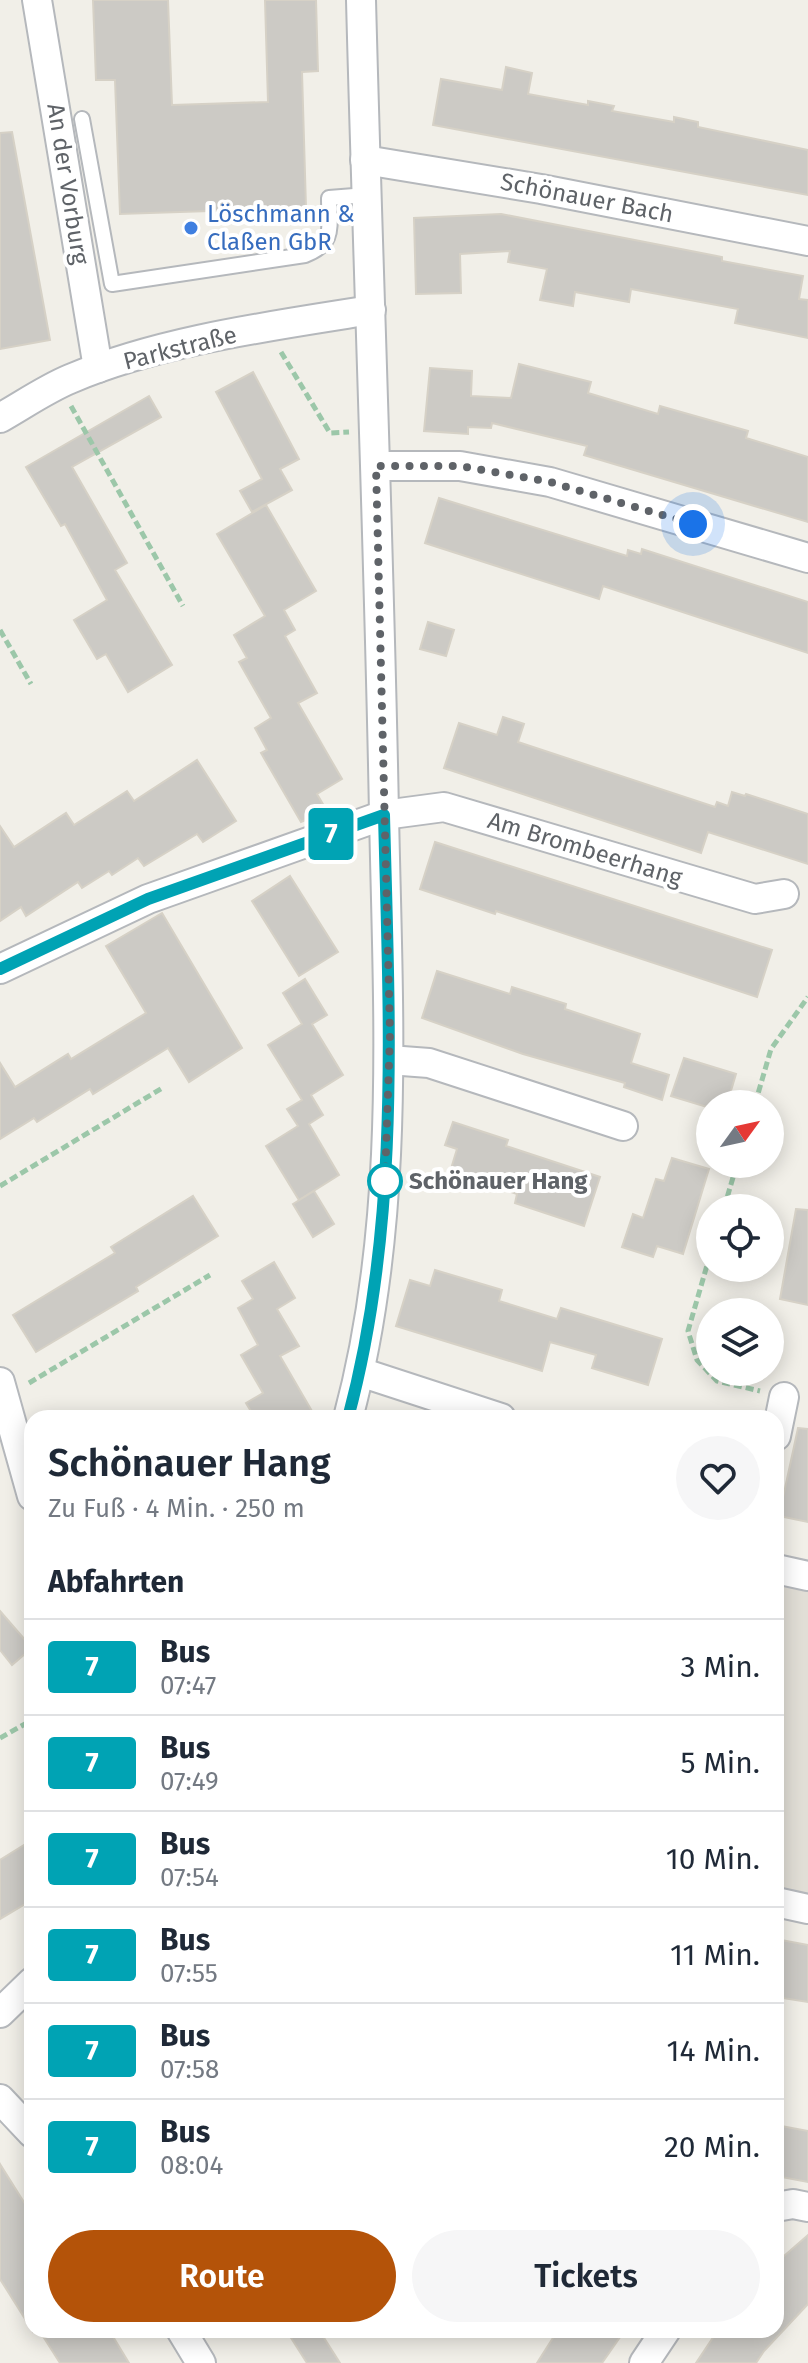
<!DOCTYPE html>
<html lang="de">
<meta charset="utf-8">
<style>
body{margin:0;font-family:"Fira Sans",sans-serif;background:#f6f6f7;color:#1f2937;height:100vh;display:flex;flex-direction:column;font-size:30px;white-space:nowrap}
*{box-sizing:border-box;margin:0}
p{font-size:26px;color:#747a83}
.icon{flex:none;width:44px;height:44px;fill:none;stroke:currentColor;stroke-width:2;stroke-linecap:round;stroke-linejoin:round}
.map{position:relative;flex:1;overflow:hidden}
.panel{position:absolute;left:24px;top:1410px;width:760px;height:928px;display:flex;flex-direction:column;background:#fff;border-radius:24px;box-shadow:0 4px 20px #0003}
.panel>*{flex:none}
.badge{padding:0 16px;border-radius:6px;font-size:28px;line-height:52px}
.needle{width:52px;rotate:57deg}
.fabs{position:absolute;left:696px;top:1090px;display:grid;gap:16px}
.fabs a{display:grid;place-items:center;width:88px;height:88px;border-radius:50%;background:#fff;box-shadow:0 4px 20px #0003;font-size:40px}
.you{position:absolute;width:40px;height:40px;margin:-20px;border:6px solid #fff;border-radius:50%;background:#1a73e8;box-shadow:0 0 0 12px #1a73e833}
.map>.badge{position:absolute;translate:-50% -50%;box-shadow:0 0 0 4px #fff}
h2{padding:0 24px;font-size:30px;line-height:72px}
.round{display:grid;place-items:center;flex:none;width:84px;height:84px;border-radius:42px;background:#f6f6f7}
.overview{display:flex;align-items:center;justify-content:space-between;height:136px;padding:0 24px}
h1{font-size:38px;font-weight:600;line-height:60px}
.button{display:flex;gap:16px;margin-top:auto;padding:16px 24px}
.button a{flex:1;height:92px;border-radius:48px;background:#b45309;color:#fff;font-size:32px;font-weight:600;line-height:92px;text-align:center}
.button a+a{background:#f6f6f7;color:#1f2937}
ul{padding:0;list-style:none}
li{display:flex;align-items:center;gap:24px;height:96px;padding:0 24px;border-top:2px solid #e0e1e3}
li div{flex:1}
li b{display:block;font-size:30px}
li em{font-style:normal}
li .badge{min-width:88px;font-weight:700;text-align:center}
.map>svg:first-child{display:block}
.education{fill:#e1ded6}
.building{fill:#cccac5;stroke:#d6d1c6;stroke-width:2}
.lines{fill:none;stroke-linecap:round;stroke-linejoin:round}
.lane-casing{stroke:#b5b8bc;stroke-width:18}
.street-casing{stroke:#b5b8bc;stroke-width:32}
.path{stroke:#9cc7a9;stroke-width:5;stroke-dasharray:8 4;stroke-linecap:butt}
.lane{stroke:#fff;stroke-width:14}
.street{stroke:#fff;stroke-width:28}
.line-casing{stroke:#fff;stroke-width:18}
.line{stroke:#00a3b4;stroke-width:12}
.walk{stroke:#5f6368;stroke-width:8;stroke-dasharray:0 14.4}
.shop-dot{fill:#3f7fe0;stroke:#fff;stroke-width:3}
.stop-dot{fill:#fff;stroke:#00a3b4;stroke-width:4}
.labels{text-anchor:middle;stroke-width:8;stroke-linejoin:round;paint-order:stroke}
.street-label{font-size:24px;fill:#5f6368;stroke:#fff}
.shop-label{font-size:24px;fill:#366cbe;stroke:#fff;text-anchor:start}
.stop-label{font-size:24px;font-weight:bold;fill:#5f6368;stroke:#fff;text-anchor:start}
</style>
<div class="map">
<svg width="808" height="2363" viewBox="0 0 808 2363">
<rect width="100%" height="100%" fill="#f1efe8"/>
<path class="education" d="M784,1587L808,1592V1894L776,1887V1595Z"/>
<g class="building">
<path d="M93,0H168L172,105L268,102L265,0H316L318,71L302,72L306,208L120,214L115,80H96Z"/>
<path d="M506,67L532,73L528,94L588,105V101L614,106L612,111L674,122V117L698,122V127L808,150V195L433,125L441,79L502,90Z"/>
<path d="M12,132L50,340L0,349V133Z"/>
<path d="M501,214L722,257V261L803,276L799,299L808,300V338L735,323L738,309L631,289L629,302L575,292L573,306L540,300L547,269L508,262L510,251L460,254L461,293L416,294L414,218Z"/>
<path d="M519,364L591,382L588,393L658,414L660,406L748,431L746,438L808,457V522L584,455L587,446L492,423L491,428L468,427V434L424,431L430,368L472,371L471,396L511,398Z"/>
<path d="M253,372L299,459L280,469L292,490L252,512L240,491L262,479L216,392Z"/>
<path d="M149,396L161,417L72,467L127,563L115,570L172,665L128,692L106,654L97,659L74,620L107,600L65,524L61,526L26,467Z"/>
<path d="M439,498L627,556L628,550L641,554L642,549L808,602V653L603,586L599,599L425,543Z"/>
<path d="M266,505L316,591L284,610L295,630L285,636L317,693L298,703L342,779L317,794L327,811L301,822L261,753L267,750L255,728L271,718L239,662L247,658L234,635L265,616L217,534Z"/>
<path d="M428,622L454,630L446,656L420,649Z"/>
<path d="M503,717L524,724L518,742L715,807L717,802L728,806L732,792L745,796L746,794L808,814V864L708,832L701,853L444,768L459,723L497,735Z"/>
<path d="M197,760L236,821L203,842L197,834L144,866L138,858L112,875L109,871L82,888L78,882L26,916L21,907L0,921V826L14,847L66,813L74,825L127,791L134,801Z"/>
<path d="M435,842L772,950L757,997L496,911L495,914L420,889Z"/>
<path d="M290,876L338,952L299,976L252,901Z"/>
<path d="M162,913L242,1048L189,1082L168,1048L93,1094L90,1089L37,1122L34,1118L0,1139V1063L15,1087L68,1054L71,1059L146,1013L106,946Z"/>
<path d="M437,971L510,994L512,987L566,1004L565,1009L640,1034L631,1063L669,1075L662,1100L624,1087L625,1083L523,1054L422,1018Z"/>
<path d="M305,979L327,1015L312,1024L343,1075L311,1095L323,1115L309,1124L339,1175L299,1200L266,1146L298,1126L287,1109L302,1100L268,1045L302,1024L283,993Z"/>
<path d="M684,1058L736,1074L727,1104H710V1108L671,1096Z"/>
<path d="M453,1122L508,1140L506,1146L600,1177L584,1226L515,1203L517,1194L450,1172L457,1149L445,1145Z"/>
<path d="M672,1158L709,1169L683,1254L657,1246L653,1257L622,1247L633,1214L643,1218L656,1179L664,1181Z"/>
<path d="M314,1191L334,1224L313,1237L293,1204Z"/>
<path d="M193,1196L218,1236L136,1287L138,1291L36,1352L13,1315L115,1253L111,1247Z"/>
<path d="M796,1209L808,1210V1305L780,1299Z"/>
<path d="M274,1262L295,1298L277,1309L299,1346L280,1356L316,1418H255L246,1403L263,1393L241,1355L258,1345L238,1308L253,1299L242,1281Z"/>
<path d="M435,1270L502,1290L499,1301L557,1319L561,1308L662,1339L648,1385L592,1368L596,1355L550,1342L542,1371L396,1326L410,1280L430,1286Z"/>
<path d="M798,1428L808,1429V1522L779,1516Z"/>
<path d="M0,1611L32,1648L12,1665L0,1650Z"/>
<path d="M32,1840V1900L0,1919V1860Z"/>
<path d="M776,1939L808,1945V2002L776,1997Z"/>
<path d="M776,2125L808,2131V2182L776,2176Z"/>
<path d="M0,2164L32,2215V2330L0,2279Z"/>
<path d="M808,2235V2304L764,2351L756,2363H696L718,2330H776V2263Z"/>
<path d="M39,2330H109L129,2363H60Z"/>
<path d="M286,2330H319L340,2363H307Z"/>
<path d="M558,2330H625L602,2363H537Z"/>
</g>
<g class="lines">
<g class="lane-casing">
<path id="lane" d="M82,119L112,284L305,255C336,243 329,227 329,198L367,195"/>
</g>
<g class="street-casing">
<g id="street">
<path d="M37,0L98,368"/>
<path d="M365,160L541,189L808,241"/>
<path d="M0,418C23,405 46,389 70,379C162,340 272,326 371,310"/>
<path d="M376,466H460L550,482L808,558"/>
<path d="M0,969L148,899L384,815L444,807L755,899L784,894"/>
<path d="M389,1060L429,1063L623,1126"/>
<path d="M360,1372L501,1418"/>
<path d="M0,1382L32,1496"/>
<path d="M348,1418C401,1221 388,1016 384,814C379,543 368,271 361,0"/>
<path d="M776,1436L784,1397"/>
<path d="M776,1569L808,1576"/>
<path d="M776,1902L808,1909"/>
<path d="M0,2013L32,1982"/>
<path d="M0,2099L32,2133"/>
<path d="M776,2207L793,2204L808,2207"/>
<path d="M181,2330L201,2363"/>
<path d="M644,2363L666,2330"/>
</g>
</g>
<g class="path">
<path d="M281,352L330,433L349,432"/>
<path d="M71,406L183,606"/>
<path d="M0,630L31,684"/>
<path d="M755,1104L771,1049L808,997"/>
<path d="M0,1186L164,1087"/>
<path d="M724,1208L737,1164"/>
<path d="M710,1255L688,1331L697,1360L717,1381L760,1391"/>
<path d="M29,1383L210,1275"/>
<path d="M0,1738L32,1720"/>
</g>
<use href="#lane" class="lane"/>
<use href="#street" class="street"/>
</g>
<g class="lines">
<g class="line-casing">
<path id="line" d="M0,969L148,899L384,815C389,1016 401,1222 348,1418"/>
</g>
<use href="#line" class="line"/>
<path class="walk" d="M385,1181L390,1034L376,466H460L550,482L693,524"/>
</g>
<circle class="shop-dot" cx="191" cy="228" r="8"/>
<circle class="stop-dot" cx="385" cy="1181" r="16"/>
<g class="labels">
<g class="street-label">
<text transform="translate(68 184) rotate(81)" y="8">An der Vorburg</text>
<text transform="translate(587 198) rotate(11)" y="8">Schönauer Bach</text>
<text transform="translate(180 348) rotate(-14)" y="8">Parkstraße</text>
<text transform="translate(585 849) rotate(17)" y="8">Am Brombeerhang</text>
</g>
<g class="shop-label">
<text x="207" y="222">Löschmann &amp;<tspan x="207" dy="28">Claßen GbR</tspan></text>
</g>
<g class="stop-label">
<text x="409" y="1189">Schönauer Hang</text>
</g>
</g>
</svg>
<div class="fabs">
<a><svg class="needle" viewBox="-14 -14 28 28"><path d="M0-13l5 13h-10z" fill="#e53935"/><path d="M0 13l5-13h-10z" fill="#747a83"/></svg></a>
<a><svg class="icon" aria-label="locate" viewBox="0 0 24 24"><circle cx="12" cy="12" r="6"/><path d="M12 2v4M12 18v4M2 12h4M18 12h4"/></svg></a>
<a><svg class="icon" aria-label="layers" viewBox="0 0 24 24"><path d="M12 4l9 5-9 5-9-5zM3 14l9 5 9-5"/></svg></a>
</div>
<div class="you" style="left:693px;top:524px"></div>
<b class="badge" style="left:331px;top:834px;background:#00a3b4;color:#fff">7</b>
<section class="panel">
<div class="overview"><div><h1>Schönauer Hang</h1><p>Zu Fuß · 4 Min. · 250 m</p></div><a class="round"><svg class="icon" aria-label="heart" viewBox="0 0 24 24"><path d="M12 20l-8-8c-3-5 5-10 8-4 3-6 11-1 8 4z"/></svg></a></div>
<h2>Abfahrten</h2>
<ul>
<li><span class="badge" style="background:#00a3b4;color:#fff">7</span><div><b>Bus</b><p>07:47</p></div><em>3 Min.</em></li>
<li><span class="badge" style="background:#00a3b4;color:#fff">7</span><div><b>Bus</b><p>07:49</p></div><em>5 Min.</em></li>
<li><span class="badge" style="background:#00a3b4;color:#fff">7</span><div><b>Bus</b><p>07:54</p></div><em>10 Min.</em></li>
<li><span class="badge" style="background:#00a3b4;color:#fff">7</span><div><b>Bus</b><p>07:55</p></div><em>11 Min.</em></li>
<li><span class="badge" style="background:#00a3b4;color:#fff">7</span><div><b>Bus</b><p>07:58</p></div><em>14 Min.</em></li>
<li><span class="badge" style="background:#00a3b4;color:#fff">7</span><div><b>Bus</b><p>08:04</p></div><em>20 Min.</em></li>
</ul>
<div class="button"><a>Route</a><a>Tickets</a></div>
</section>
</div>
